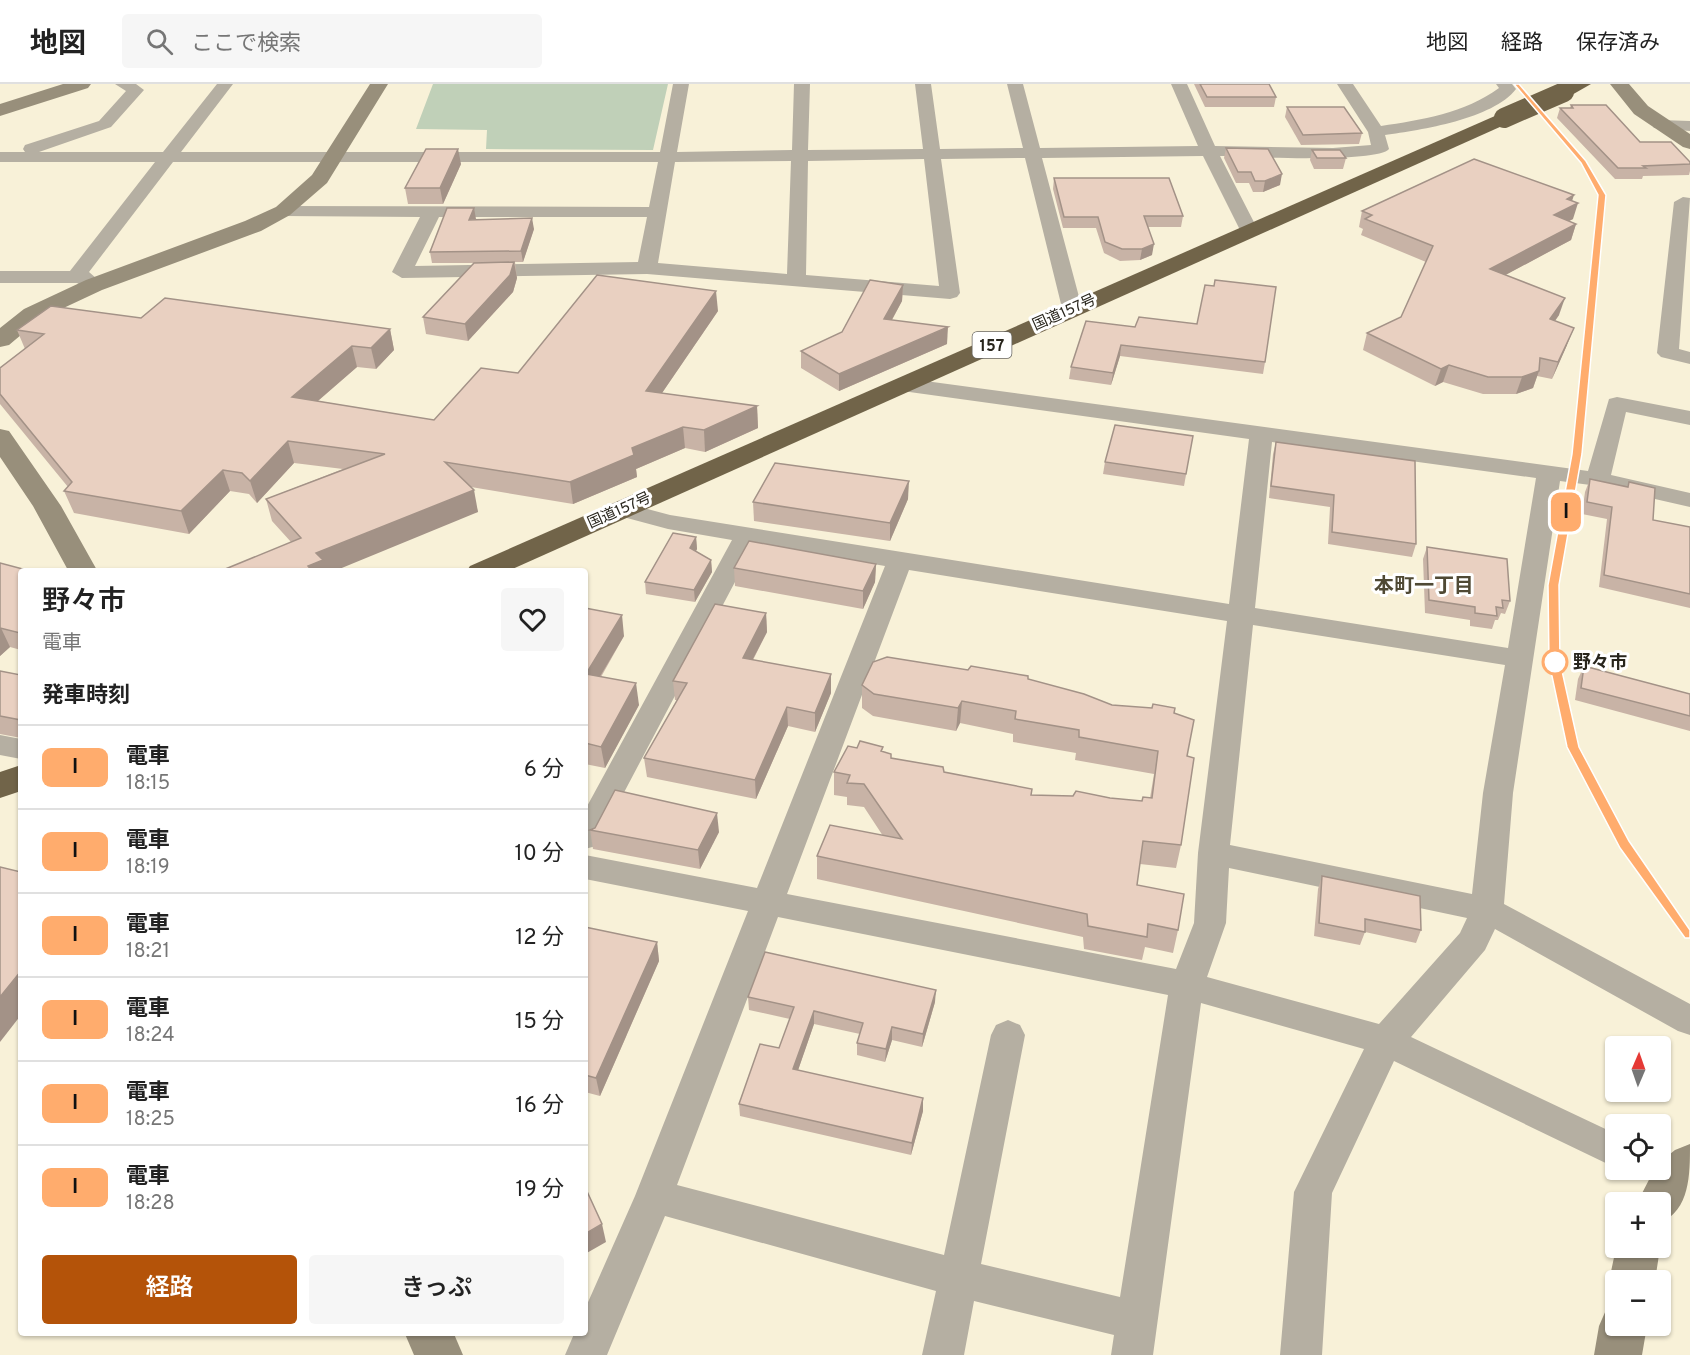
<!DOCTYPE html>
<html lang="ja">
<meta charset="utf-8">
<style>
body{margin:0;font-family:Overpass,"Noto Sans JP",sans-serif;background:#f6f6f6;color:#222;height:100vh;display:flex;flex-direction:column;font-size:22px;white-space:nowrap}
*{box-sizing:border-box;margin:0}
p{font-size:20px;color:#767676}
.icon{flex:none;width:33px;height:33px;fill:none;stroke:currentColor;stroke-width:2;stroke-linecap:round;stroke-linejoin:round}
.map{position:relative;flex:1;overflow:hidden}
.drawer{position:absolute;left:18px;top:484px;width:570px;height:768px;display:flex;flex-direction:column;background:#fff;border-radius:6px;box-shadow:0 2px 4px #0004}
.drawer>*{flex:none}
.badge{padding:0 12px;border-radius:9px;font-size:21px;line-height:39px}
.needle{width:39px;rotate:2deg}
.tools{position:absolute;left:1605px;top:952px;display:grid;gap:12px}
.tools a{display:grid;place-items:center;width:66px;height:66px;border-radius:6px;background:#fff;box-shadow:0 2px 4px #0004;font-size:30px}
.map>.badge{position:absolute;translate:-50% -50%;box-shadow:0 0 0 3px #fff}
h2{padding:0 24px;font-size:22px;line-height:54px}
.round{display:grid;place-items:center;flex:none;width:63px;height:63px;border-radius:6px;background:#f6f6f6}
.summary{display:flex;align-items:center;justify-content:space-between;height:102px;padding:0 24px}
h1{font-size:28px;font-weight:600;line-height:45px}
.action{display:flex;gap:12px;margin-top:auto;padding:12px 24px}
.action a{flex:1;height:69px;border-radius:6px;background:#b45309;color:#fff;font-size:24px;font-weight:600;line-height:69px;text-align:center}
.action a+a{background:#f6f6f6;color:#222}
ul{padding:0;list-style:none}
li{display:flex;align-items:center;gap:18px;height:84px;padding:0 24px;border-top:2px solid #e0e0e0}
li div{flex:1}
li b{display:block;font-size:22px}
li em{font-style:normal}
li .badge{min-width:66px;font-weight:700;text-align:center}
header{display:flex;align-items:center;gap:36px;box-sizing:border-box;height:84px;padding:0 30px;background:#fff;border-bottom:2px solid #e0e0e0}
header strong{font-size:28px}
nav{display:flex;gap:33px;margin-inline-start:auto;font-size:21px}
.search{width:420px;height:54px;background:#f6f6f6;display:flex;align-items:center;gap:15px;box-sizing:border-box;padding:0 21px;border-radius:6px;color:#767676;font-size:22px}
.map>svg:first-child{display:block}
.green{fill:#c0d0b8}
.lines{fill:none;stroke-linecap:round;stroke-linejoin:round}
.street{fill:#b5afa2;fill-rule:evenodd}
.secondary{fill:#988f7b;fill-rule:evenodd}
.highway{fill:#716449;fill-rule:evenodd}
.rail-far3{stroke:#918c7b;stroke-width:3;stroke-dasharray:7 7;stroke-linecap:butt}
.rail-far2{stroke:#918c7b;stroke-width:4;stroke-dasharray:8 8;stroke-linecap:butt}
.rail-far1{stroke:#918c7b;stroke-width:4.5;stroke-dasharray:10 10;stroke-linecap:butt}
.rail{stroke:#918c7b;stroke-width:6;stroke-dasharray:14 14;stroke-linecap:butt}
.highway-bridge{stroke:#716449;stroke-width:20}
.wall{fill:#c8b3a6}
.shaded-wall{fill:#a39287}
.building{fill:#e9d0c1;stroke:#a39287;stroke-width:1.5}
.line{fill:#ffac6d;stroke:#fff;stroke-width:1.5}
.stop-dot{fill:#fff;stroke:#ffac6d;stroke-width:3}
.labels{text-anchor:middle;stroke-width:6;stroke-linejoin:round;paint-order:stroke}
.far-street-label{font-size:15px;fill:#28251c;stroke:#fff}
.shield{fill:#fff;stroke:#686660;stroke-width:1.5}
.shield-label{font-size:16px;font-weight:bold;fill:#28251c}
.stop-label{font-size:18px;font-weight:bold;fill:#28251c;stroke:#fff;text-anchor:start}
.neighbourhood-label{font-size:20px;font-weight:bold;fill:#4f4934;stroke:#fff}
</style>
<header>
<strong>地図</strong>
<div class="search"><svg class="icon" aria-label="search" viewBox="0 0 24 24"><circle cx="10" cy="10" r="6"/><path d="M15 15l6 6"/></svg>ここで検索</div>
<nav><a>地図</a><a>経路</a><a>保存済み</a></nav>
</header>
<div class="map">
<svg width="1690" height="1271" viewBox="0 0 1690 1271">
<rect width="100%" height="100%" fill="#f8f1d8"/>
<path class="green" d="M433,0H668L653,66L486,65L487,46L416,45Z"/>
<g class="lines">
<g class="street">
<path d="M115,0H136L144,6L111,43L39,68H163L217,0H233L181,68H660L673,0H689L677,68L792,66L794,0H810L808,66L923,65L915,0H931L940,65L1023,64L1007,0H1023L1040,64L1198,62L1171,0H1187L1215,62L1333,64L1371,61L1368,48L1337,0H1353L1381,42C1421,36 1465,29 1499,4L1496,0H1512L1516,5C1493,35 1421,46 1385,51L1389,65C1379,79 1245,73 1220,72L1258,146L1249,152L1240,146L1203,72L1042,74L1082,224L1079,228H1065L1062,224L1025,74L941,75L960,209L957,213L950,215L647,190L402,194L392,188L420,133L283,132L274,127L283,122L649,123L658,78H173L89,188L104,201L101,205H87L77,199H0V187H70L155,78H0V68H25L23,65L25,61L99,37L126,7ZM924,75L939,202L806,191L808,77ZM791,77L787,190L658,179L675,78ZM439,133H647L638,178L415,182Z"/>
<path d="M1660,36L1690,37V47L1654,44L1652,41L1654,38Z"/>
<path d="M1683,113L1690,114L1679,265L1690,268V280L1661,273L1657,269L1674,118Z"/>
<path d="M903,294L1588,387L1609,315L1617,313L1690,327V341L1626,328L1611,391L1690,409V423L1598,402L1560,397L1513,709L1504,820L1690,920V951L1678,947L1495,845L1485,866L1411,953L1616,1050V1084L1394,977L1332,1109L1322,1271H1280L1294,1108L1364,965L1201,919L1153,1271H1111L1114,1251L974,1217L964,1271H922L936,1207L665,1132L607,1271H565L574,1250H585V1225L635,1112L748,827L585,795V771L757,804L885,482L755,460L600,754L596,762L585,765V726L732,456L668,445L612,430L609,425L612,420L621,418L670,431L1229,520L1249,355L895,306L892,301L895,296ZM1272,358L1536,394L1508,564L1255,524ZM909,486L1227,537L1198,769L1194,839L1176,885L787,810ZM1253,541L1505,581L1483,709L1472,810L1230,761ZM1229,784L1467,834L1460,849L1379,940L1207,893L1226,839ZM778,833L1168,911L1120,1213L981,1180L1025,951L1020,941L1008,936L996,941L991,951L944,1171L677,1101Z"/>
<path d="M0,651L21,655V675L0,671Z"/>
</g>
<g class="secondary">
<path d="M63,0H91L88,4L0,32V20Z"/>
<path d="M370,0H388L327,99L290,131L261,147L102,206L40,235L9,261L0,263V244L24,225L86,196L245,137L276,123L312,91Z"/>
<path d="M1610,0H1629L1648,22L1690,50V65L1683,63L1634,30Z"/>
<path d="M0,345L9,347L61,422L98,488H69L33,422L0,373Z"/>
<path d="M1690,1060C1690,1091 1690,1126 1660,1139V1119H1637L1654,1086H1660V1078L1675,1066Z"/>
<path d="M1616,1164H1660L1655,1197H1616V1212L1609,1197Z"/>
<path d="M1616,1222V1242H1647L1642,1271H1594L1599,1242L1606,1226Z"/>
<path d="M405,1250H454L463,1271H414Z"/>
</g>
<g class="highway">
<path d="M1567,0H1591L1570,12H1558L1555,8Z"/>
<path d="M1504,28L1511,30L1513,34L1511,38L506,488H466L470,482Z"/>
<path d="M21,681V707L0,714V688Z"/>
</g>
<path class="rail-far3" d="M1517,0L1584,79L1602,111L1592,213"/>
<path class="rail-far2" d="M1556,484L1577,370L1592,212"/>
<path class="rail-far1" d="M1556,483L1553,501L1555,578L1573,663L1624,760L1675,830"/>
<path class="rail" d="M1674,829L1690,850"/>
<path class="highway-bridge" d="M1504,34L1564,8"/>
</g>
<g class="wall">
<path d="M1194,0H1269L1276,13L1274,23H1205Z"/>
<path d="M1571,21L1640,58L1690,78V87L1689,91L1643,92L1642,95H1615L1557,34L1560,24H1570Z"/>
<path d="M1287,23L1362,49L1359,60L1301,61L1285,33Z"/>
<path d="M1226,64L1280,101L1263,108H1253L1249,99H1236L1224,74Z"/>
<path d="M1312,66L1346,74L1343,85H1314L1310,76Z"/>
<path d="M461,80L443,120H408L405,104Z"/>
<path d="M1054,94L1183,132L1181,143H1147L1152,171L1140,176L1120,177L1104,169L1096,144H1063L1053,105Z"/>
<path d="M1572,117L1573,135L1569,137L1576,140L1571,156L1505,191L1559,231L1555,237L1567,261L1552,295L1537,292L1533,304L1516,310H1483L1443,298L1435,302L1363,266L1367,249L1401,233L1426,178L1361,151L1363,145L1359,143L1362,127Z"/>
<path d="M476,135L534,145L523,178H515L517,194L513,208L468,257L426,250L423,233L474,179H432L430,168Z"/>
<path d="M903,201L902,217L892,236L947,260L839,307L801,284V267L842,248Z"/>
<path d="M718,227L662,309L757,322L758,344L705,368L685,364L636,385L637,393L573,420L471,403L478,428L291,458L272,437L266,415L343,385L294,379L257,419L249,410L230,407L189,450L74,429L64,407L68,403L0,320V284L25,265L17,246L141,234L390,245L394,266L376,285L357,283L318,317L434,336L518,289Z"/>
<path d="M1086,237L1265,278L1263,290L1120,272L1111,301L1069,295L1071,283Z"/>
<path d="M1193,352L1184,402L1103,390L1105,378Z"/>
<path d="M1276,358L1416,460L1412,473L1328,460L1330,423L1269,414L1273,370Z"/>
<path d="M1590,395L1627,403L1629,398L1653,436L1690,443V524L1599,503L1607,435L1582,430L1585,408Z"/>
<path d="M908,415L890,457L754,437L753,418Z"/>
<path d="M696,453L697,465L696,467L711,476L712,488L695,518L646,510L645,498Z"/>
<path d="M1427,463L1510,517L1505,530L1501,529L1498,536H1495L1492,545L1470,542V536L1425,529L1423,475Z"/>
<path d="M0,479L21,488V566L10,563L0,572Z"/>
<path d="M876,480L875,498L863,525L735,502L734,484Z"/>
<path d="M585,524L624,552L601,593L639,621L605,684L585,680Z"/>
<path d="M766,529L767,548L753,576L831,590V609L815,648L788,642L756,715L647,693L644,674L677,616H675L673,597Z"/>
<path d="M1584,582L1690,610V647L1575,616L1578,595Z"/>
<path d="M0,587L21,591V654L0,650Z"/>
<path d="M1028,595L1112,621L1174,629L1187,672L1181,761L1176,784L1140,780L1137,801L1178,846L1173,869L1145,863L1142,876L1084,865L1083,853L817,795V772L883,752L864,723L847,721V713L834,711V688L857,664L883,663L882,668L891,674L1031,711L1110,714L1142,717L1150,714L1154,690L1075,676L1076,669L1013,658V650L960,639L956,647L873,632L862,624V601Z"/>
<path d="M590,746L719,748L700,785L593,765Z"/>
<path d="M1322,792L1421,846L1416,859L1365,848L1360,861L1314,852L1318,805Z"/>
<path d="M585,843L657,858L659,877L600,1012L585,1008Z"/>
<path d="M748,913L935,918L922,963L892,956L885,978L857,971V959L860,950L814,940L798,986L923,1027L911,1071L740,1032L739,1020L779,964L790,935L749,926Z"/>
</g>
<g class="shaded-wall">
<path d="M458,65L461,80L443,120L440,104Z"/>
<path d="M1282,90L1280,101L1263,108L1265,97Z"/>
<path d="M1574,111L1570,123L1578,119L1573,135L1549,147L1554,131L1567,115Z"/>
<path d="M474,124L476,135L469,136Z"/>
<path d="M532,134L534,145L523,178L521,167Z"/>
<path d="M1576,140L1571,156L1485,202L1490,185Z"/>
<path d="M1154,160L1152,171L1140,176L1142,165Z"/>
<path d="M514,178L517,194L513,208L468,257L465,240Z"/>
<path d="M903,201L902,217L883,252L884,235Z"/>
<path d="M716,207L718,227L649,328L646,307Z"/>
<path d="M1565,214L1559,231L1544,252L1550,235Z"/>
<path d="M948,243L947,260L839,307V290Z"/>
<path d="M1574,244L1567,261L1552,295L1558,278Z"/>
<path d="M390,245L394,266L376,285L371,264Z"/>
<path d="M1121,261L1120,272L1111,301L1113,289Z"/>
<path d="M352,262L357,283L298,334L292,313Z"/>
<path d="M1449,281L1443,298L1435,302L1441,285Z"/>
<path d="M1539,287L1533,304L1516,310L1522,293Z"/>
<path d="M757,322L758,344L705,368L704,346Z"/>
<path d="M683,343L685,364L636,385L637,393L573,420L570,398L632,364Z"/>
<path d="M288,357L294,379L257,419L250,397Z"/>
<path d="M223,386L230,407L189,450L181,427Z"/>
<path d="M909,397L908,415L890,457V439Z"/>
<path d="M474,406L478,428L332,488H309L308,482L316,469Z"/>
<path d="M696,453L697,465L691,476L690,464Z"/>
<path d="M711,476L712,488L695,518L694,506Z"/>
<path d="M876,480L875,498L863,525V507Z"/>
<path d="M766,529L767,548L744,592L743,574Z"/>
<path d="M622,531L624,552L589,611L586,590Z"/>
<path d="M0,544H1L10,563L0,572Z"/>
<path d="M831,590V609L815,648V629Z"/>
<path d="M636,599L639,621L605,684L601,663Z"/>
<path d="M962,617L960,639L956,647L958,624Z"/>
<path d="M787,623L788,642L756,715L755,696Z"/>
<path d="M585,708L587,718L585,722Z"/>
<path d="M717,729L719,748L700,785L698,766Z"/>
<path d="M657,858L659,877L600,1012L596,994Z"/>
<path d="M21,887V931L0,958V913Z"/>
<path d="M936,906L935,918L922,963L923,950Z"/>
<path d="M814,927V940L794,998L793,985Z"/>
<path d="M892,943V956L885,978L886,965Z"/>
<path d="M923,1014V1027L911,1071L912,1059Z"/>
<path d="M602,1140L606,1158L585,1170V1150Z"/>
</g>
<g class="building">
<path d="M1200,0H1269L1276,13H1207Z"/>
<path d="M1571,21H1606L1640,58H1671L1690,78V80L1643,82L1646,84H1618L1560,24H1573Z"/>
<path d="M1287,23H1344L1362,49L1303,51Z"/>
<path d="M1226,64L1268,65L1282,90L1265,97H1255L1251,88H1238Z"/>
<path d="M426,65H458L440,104H405Z"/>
<path d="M1312,66H1340L1346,74H1317Z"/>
<path d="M1474,75L1574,111L1567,115L1578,119L1554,131L1576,140L1490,185L1565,214L1550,235L1574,244L1558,278L1540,274L1539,287L1522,293H1488L1449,281L1441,285L1367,249L1401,233L1433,162L1365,135L1372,131L1362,127Z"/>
<path d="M1054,94H1169L1183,132H1144L1154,160L1142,165H1122L1105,158L1098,133H1064Z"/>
<path d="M447,124H474L469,136L532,134L521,167L430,168Z"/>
<path d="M514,178L510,191L465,240L423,233L474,179Z"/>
<path d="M597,191L716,207L646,307L757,322L704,346L683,343L632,364L634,371L570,398L445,378L474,406L316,469L323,476L308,482L313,488H218L301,454L266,415L385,370L288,357L250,397L242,389L223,386L181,427L64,407L72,398L0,310V284L44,250L17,246L51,222L141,234L165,214L390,245L371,264L352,262L292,313L434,336L481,284L518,289Z"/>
<path d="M870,196L903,201L884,235L948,243L839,290L801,267L842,248Z"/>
<path d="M1215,196L1276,203L1265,278L1121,261L1113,289L1071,283L1086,237L1135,243L1139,233L1197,240L1205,201L1214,202Z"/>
<path d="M1115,341L1193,352L1186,390L1105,378Z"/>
<path d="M1276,358L1415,377L1416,460L1332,448L1334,411L1271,402Z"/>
<path d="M775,379L909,397L890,439L753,418Z"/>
<path d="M1590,395L1628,403L1629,398L1655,404L1653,436L1690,443V510L1604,491L1612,423L1587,418Z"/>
<path d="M673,449L696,453L690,464L711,476L694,506L645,498Z"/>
<path d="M749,457L876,480L863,507L734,484Z"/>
<path d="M1427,463L1507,475L1510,517L1502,516L1503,524L1496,523L1497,532L1475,529V523L1429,516Z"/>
<path d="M0,479L34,488H21V548L20,549L0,544Z"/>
<path d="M715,520L766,529L743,574L831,590L815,629L787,623L755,696L644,674L687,599L673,597Z"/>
<path d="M585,524L622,531L586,590L636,599L601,663L585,659Z"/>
<path d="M887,573L968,586L971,582L1028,592V595L1084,610L1112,621L1152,624L1153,620L1175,624L1174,629L1194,636L1187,672L1194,674L1181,761L1143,757L1137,801L1184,810L1178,846L1148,840L1147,853L1088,842L1087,830L817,772L830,741L902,755L864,700L847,699L850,691L834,688L848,662L857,664L860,657L883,663L881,667L891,670V674L943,683L944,688L1032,705L1031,711L1073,712L1076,707L1110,714L1142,717L1143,713L1152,714L1158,667L1079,653V646L1015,635L1016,627L962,617L958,624L874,610L862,601L873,578Z"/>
<path d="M1584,582L1690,610V632L1581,604Z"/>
<path d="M0,587L21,591V636L0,632Z"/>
<path d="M615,706L717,729L698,766L590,746L595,744Z"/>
<path d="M0,783L21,788V887L0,913Z"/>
<path d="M1322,792L1420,812L1421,846L1365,835V848L1319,839Z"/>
<path d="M585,843L657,858L596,994L585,991Z"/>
<path d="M765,868L936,906L923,950L892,943L886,965L857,959L863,939L814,927L793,985L923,1014L912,1059L739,1020L760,960L779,964L794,923L748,913Z"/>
<path d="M585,1103L602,1140L585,1150Z"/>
</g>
<path class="line" d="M1514,0H1519L1586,77L1606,111L1582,370L1559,501L1560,578L1579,663L1629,757L1690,846V854H1685L1620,764L1567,663L1549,578L1548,501L1572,370L1598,111L1581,79Z"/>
<circle class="stop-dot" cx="1555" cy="578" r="12"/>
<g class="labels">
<g class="far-street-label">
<text transform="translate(1064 228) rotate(-24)" y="5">国道157号</text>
<text transform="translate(619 426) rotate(-24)" y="5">国道157号</text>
</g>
<rect class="shield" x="972.5" y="248" width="39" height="26" rx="4.5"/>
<g class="shield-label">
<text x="992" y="267">157</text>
</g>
<g class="stop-label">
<text x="1573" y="584">野々市</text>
</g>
<g class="neighbourhood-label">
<text x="1424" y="508">本町一丁目</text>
</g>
</g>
</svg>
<div class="tools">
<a><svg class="needle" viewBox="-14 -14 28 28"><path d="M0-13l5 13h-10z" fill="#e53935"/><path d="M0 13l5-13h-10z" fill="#767676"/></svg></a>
<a><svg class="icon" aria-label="locate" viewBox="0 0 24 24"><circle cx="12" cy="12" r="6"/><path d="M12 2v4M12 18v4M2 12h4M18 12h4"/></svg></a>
<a>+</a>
<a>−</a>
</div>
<b class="badge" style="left:1566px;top:428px;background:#ffac6d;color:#111">I</b>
<section class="drawer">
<div class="summary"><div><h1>野々市</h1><p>電車</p></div><a class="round"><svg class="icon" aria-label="heart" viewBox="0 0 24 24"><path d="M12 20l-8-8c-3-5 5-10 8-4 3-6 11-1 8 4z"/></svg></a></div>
<h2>発車時刻</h2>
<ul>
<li><span class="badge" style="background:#ffac6d;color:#111">I</span><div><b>電車</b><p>18:15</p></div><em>6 分</em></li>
<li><span class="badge" style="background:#ffac6d;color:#111">I</span><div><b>電車</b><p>18:19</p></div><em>10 分</em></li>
<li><span class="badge" style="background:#ffac6d;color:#111">I</span><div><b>電車</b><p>18:21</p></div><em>12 分</em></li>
<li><span class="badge" style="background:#ffac6d;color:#111">I</span><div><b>電車</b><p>18:24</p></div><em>15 分</em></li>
<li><span class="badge" style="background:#ffac6d;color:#111">I</span><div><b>電車</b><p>18:25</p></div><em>16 分</em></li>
<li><span class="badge" style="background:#ffac6d;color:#111">I</span><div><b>電車</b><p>18:28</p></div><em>19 分</em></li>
</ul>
<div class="action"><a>経路</a><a>きっぷ</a></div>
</section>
</div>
